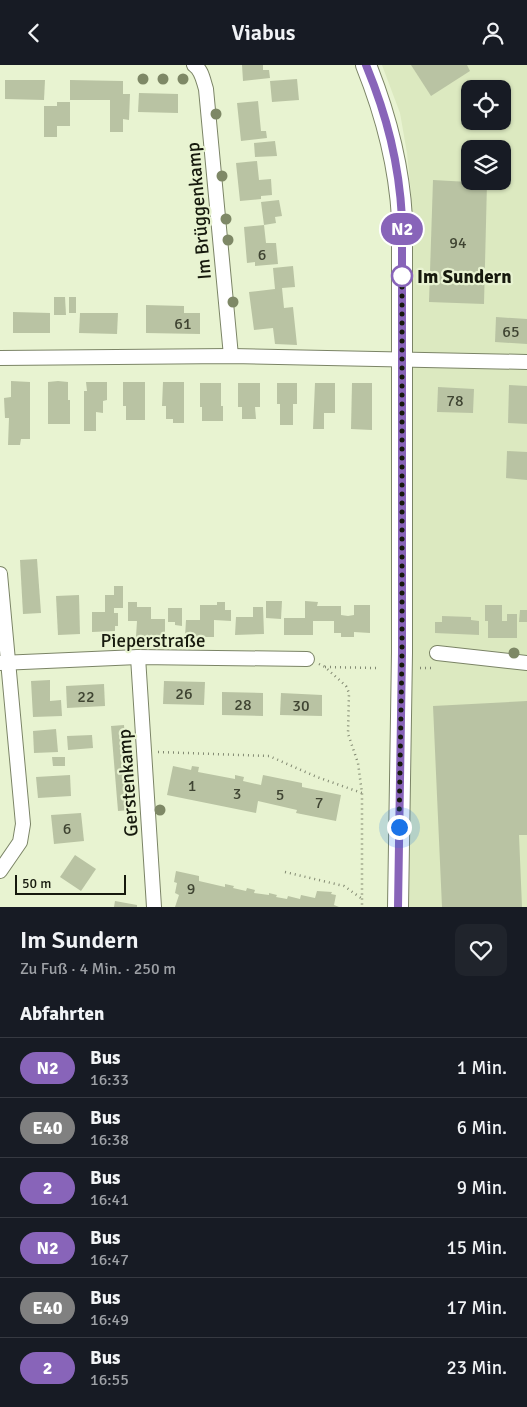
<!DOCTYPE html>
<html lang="de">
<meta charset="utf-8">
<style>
body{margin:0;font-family:Signika,sans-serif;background:#20242c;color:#f1f3f6;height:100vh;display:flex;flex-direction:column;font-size:19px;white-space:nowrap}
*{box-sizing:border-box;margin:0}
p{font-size:16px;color:#9ea1a6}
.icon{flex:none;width:28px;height:28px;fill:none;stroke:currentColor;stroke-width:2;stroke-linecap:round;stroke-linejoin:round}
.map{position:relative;height:842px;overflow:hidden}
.side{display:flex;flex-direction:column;background:#171b24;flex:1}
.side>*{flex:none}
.badge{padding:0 10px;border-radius:16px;font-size:18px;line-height:32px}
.controls{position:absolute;left:461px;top:15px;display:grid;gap:10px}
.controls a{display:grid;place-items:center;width:50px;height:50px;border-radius:10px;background:#171b24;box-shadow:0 1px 4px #0004;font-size:25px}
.scale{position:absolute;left:15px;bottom:12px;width:111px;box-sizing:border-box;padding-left:5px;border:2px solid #16190d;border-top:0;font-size:14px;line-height:18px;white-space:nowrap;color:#16190d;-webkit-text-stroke:4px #e8f3d1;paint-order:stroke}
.you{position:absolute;width:25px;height:25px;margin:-12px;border:4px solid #fff;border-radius:50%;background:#1a73e8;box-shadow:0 0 0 8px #1a73e833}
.map>.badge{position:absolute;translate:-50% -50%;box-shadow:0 0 0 2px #fff}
h2{padding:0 20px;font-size:19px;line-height:45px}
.round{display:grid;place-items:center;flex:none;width:52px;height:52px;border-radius:10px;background:#20242c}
.overview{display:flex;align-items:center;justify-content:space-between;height:85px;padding:0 20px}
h1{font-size:24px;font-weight:600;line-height:38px}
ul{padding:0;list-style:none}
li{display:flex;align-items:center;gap:15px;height:60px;padding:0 20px;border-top:1px solid #363941}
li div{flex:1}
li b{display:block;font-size:19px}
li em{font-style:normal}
li .badge{min-width:55px;font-weight:700;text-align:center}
header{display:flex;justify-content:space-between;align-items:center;height:65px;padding:0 20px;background:#171b24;font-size:22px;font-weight:600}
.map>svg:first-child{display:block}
.built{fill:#dce9c0;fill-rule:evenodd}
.building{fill:#b9c3a3}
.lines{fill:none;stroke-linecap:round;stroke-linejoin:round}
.minor-casing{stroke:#7b8466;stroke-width:16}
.secondary-casing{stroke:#7b8466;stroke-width:22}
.path{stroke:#818871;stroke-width:2.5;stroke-dasharray:1 4;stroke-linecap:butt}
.minor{stroke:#fff;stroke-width:14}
.secondary{stroke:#fff;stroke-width:20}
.tree{fill:#7e8866}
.line-casing{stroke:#fff;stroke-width:11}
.line{stroke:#8864b9;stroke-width:8}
.walk{stroke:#16190d;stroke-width:5;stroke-dasharray:0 9}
.stop-dot{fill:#fff;stroke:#8864b9;stroke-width:2.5}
.labels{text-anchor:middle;stroke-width:4.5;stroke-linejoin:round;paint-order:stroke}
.number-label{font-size:16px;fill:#3f4432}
.street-label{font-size:19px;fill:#16190d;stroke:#e8f3d1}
.stop-label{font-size:19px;font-weight:bold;fill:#16190d;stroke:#e8f3d1;text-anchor:start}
</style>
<header><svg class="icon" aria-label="back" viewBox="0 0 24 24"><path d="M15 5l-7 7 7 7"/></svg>Viabus<svg class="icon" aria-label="person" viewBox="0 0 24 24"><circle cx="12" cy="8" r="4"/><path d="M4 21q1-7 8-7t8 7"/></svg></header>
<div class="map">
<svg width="527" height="842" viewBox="0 0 527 842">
<rect width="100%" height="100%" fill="#e8f3d1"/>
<path class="built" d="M382,0H527V842H406L413,268L411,128L407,88L400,48ZM470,24H502V56H470ZM470,84H502V116H470Z"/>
<g class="building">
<path d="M242,0H263V5H269L270,13L243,16Z"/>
<path d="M411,0H467L470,6L431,31Z"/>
<path d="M297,14L299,35L272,37L270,16Z"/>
<path d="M5,15H45L44,35L5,34Z"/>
<path d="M70,15L123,16V29H130L129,55L123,54V67H110V35H70Z"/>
<path d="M139,28L178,29V48L138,47Z"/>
<path d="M258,36L261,66H266L267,73L241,76L237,38Z"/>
<path d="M57,37H70V61H57V72H44V41H57Z"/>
<path d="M275,76L277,91L255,92L254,78Z"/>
<path d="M257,96L259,115L271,114L272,130L261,131V134L240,136L236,98Z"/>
<path d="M433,115L487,118L484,239L429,237Z"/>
<path d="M279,135L282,151L275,152L276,158L264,160L261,137Z"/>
<path d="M264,160L266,178H276L278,199L255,201V197L247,198L244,162Z"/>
<path d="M293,201L295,222L282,223L284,243L293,242L297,280L275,279L273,263L254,265L249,227L275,224L273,203Z"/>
<path d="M54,232H65L66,250H54Z"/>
<rect x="69" y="232" width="7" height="16"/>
<path d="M146,240L184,241V248H200V269L146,268Z"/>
<path d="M13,247L50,248V268H13Z"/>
<path d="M80,248H118L117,269L79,268Z"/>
<path d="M496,252L527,254V279L495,277Z"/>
<path d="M11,316L30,317V374H21L20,380H8L9,353H5L4,333L11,332Z"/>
<path d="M58,316L68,317V335H70V359H48V317Z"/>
<path d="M86,317H107V335L103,336V348L96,347V366H84V326H87Z"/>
<path d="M123,317H145V355H126V341H123Z"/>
<path d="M163,317H184V358H173V354H166V341H162Z"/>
<path d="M200,318H221V341H223V356H202V342H200Z"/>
<path d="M238,318H260V342H255L256,354H242V342H238Z"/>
<path d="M277,318H297V339H293V360H280V339H277Z"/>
<path d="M315,318H335V348H324V364H313Z"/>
<path d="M352,318H372V365L351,364Z"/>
<path d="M509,320L527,321V359L508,358Z"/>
<path d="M438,322L474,324L473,348L437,347Z"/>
<path d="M507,386L527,387V415L506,413Z"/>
<path d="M37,494L41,548L23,549L20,495Z"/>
<path d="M114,521H123V543H114V548H118V561H115V566L92,567V547H105V530H114Z"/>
<path d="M79,530L80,569L58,570L56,531Z"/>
<path d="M266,536H282L281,554L266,553Z"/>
<path d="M305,536L318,537L317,541H341V550L348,551L354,550V540H370V568L354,567V572H341V568H334V556H313V570H284V553H305Z"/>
<path d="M128,537H137V542H151V554H165V572H136L137,556H128Z"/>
<path d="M217,537H225V545H231V556L214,555V572H185L186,555H200V540H217Z"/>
<path d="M485,540H502V556H507V549H517V573H488V556H485Z"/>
<path d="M253,542H263L264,569L235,570L236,552H253Z"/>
<path d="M168,543H182V561L175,560V557H168Z"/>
<path d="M520,545H527V557H519Z"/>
<path d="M442,551L471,552V555L479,556V570L435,568V557H442Z"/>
<path d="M50,615V636L61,635L62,651L33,652L31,616Z"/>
<path d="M164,616L205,617L204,640L163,639Z"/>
<path d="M104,619L105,641L67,643L66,621Z"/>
<path d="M222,627L263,628V651L222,650Z"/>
<path d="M281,628L322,630V651L280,650Z"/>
<path d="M527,636V770H519L522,842H442L433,641Z"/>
<path d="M124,660L131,745L118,746L111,661Z"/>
<path d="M56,664L58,687L34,688L33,666Z"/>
<path d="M92,670L93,683L68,685L67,671Z"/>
<path d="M52,692H65V701H53Z"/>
<path d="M173,701L191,705L192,701L199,702L198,707L235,714V710L244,712L243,716L261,720L263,710L302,718V722L341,730L336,756L296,748L297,745L258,736L256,748L167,730Z"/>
<path d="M70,710L71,731L38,733L36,712Z"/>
<path d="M81,748L84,776L54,779L51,750Z"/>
<path d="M75,790L96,804L81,826L60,812Z"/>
<path d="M176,806L199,811V816L225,822V819L234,821L233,823L246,826L247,823L255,825L254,828L269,830V828L277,830L276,832L287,834L288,831L300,834L301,830L315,833L317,826L332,827L331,829L336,830L334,840L339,842H175L179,830L175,828L177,818L174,817Z"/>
<path d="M115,836L137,840V842H114Z"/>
</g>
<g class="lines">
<g class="minor-casing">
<g id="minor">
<path d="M194,0C202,5 203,15 206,24L231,291"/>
<path d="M0,293L231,291L527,297"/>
<path d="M0,509L23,759L20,777L0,806"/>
<path d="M437,588L527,598"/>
<path d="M138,592L154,842"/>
<path d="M0,598L138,592L307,594"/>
</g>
</g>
<g class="secondary-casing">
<path id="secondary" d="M366,0C386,50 399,99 402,153V588L398,842"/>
</g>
<g class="path">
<path d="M319,599L325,602L346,621L349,628L348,669L358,698L362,728V842"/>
<path d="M325,602L376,603"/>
<path d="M420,603H433"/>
<path d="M158,687L269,691L317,712L362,728"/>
<path d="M285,807L344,821L361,833"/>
</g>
<use href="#minor" class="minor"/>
<use href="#secondary" class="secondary"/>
</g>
<g class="tree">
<circle cx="143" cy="14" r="5.5"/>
<circle cx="163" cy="14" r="5.5"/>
<circle cx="183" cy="14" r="5.5"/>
<circle cx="216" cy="49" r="5.5"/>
<circle cx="222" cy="111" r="5.5"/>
<circle cx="226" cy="154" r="5.5"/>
<circle cx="228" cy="175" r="5.5"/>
<circle cx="233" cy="237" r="5.5"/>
<circle cx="514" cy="588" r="5.5"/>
<circle cx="160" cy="745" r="5.5"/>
</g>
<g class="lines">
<g class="line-casing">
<path id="line" d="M366,0C387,51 399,98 402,153V588L398,842"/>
</g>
<use href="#line" class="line"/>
<path class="walk" d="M399,762L402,588V211"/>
</g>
<circle class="stop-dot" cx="402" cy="211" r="10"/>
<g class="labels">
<g class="number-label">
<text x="458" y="183">94</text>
<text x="262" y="195">6</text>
<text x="183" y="264">61</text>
<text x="511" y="272">65</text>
<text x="455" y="341">78</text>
<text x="184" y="634">26</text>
<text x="86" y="637">22</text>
<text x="243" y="645">28</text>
<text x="301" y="646">30</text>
<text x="192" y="726">1</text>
<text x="237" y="734">3</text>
<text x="280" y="735">5</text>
<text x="319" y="743">7</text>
<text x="67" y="769">6</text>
<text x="191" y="829">9</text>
</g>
<g class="street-label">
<text transform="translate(198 146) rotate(-95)" y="7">Im Brüggenkamp</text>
<text x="153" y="582">Pieperstraße</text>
<text transform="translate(127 718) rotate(-94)" y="7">Gerstenkamp</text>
</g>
<g class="stop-label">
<text x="417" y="218">Im Sundern</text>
</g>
</g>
</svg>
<div class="controls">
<a><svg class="icon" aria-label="locate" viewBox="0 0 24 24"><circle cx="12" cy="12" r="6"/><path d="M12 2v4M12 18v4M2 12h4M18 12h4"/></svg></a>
<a><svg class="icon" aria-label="layers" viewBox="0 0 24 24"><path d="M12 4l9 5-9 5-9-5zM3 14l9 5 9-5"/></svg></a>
</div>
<div class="scale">50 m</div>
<div class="you" style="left:399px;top:762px"></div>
<b class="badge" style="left:402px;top:164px;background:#8864b9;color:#fff">N2</b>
</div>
<section class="side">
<div class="overview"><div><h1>Im Sundern</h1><p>Zu Fuß · 4 Min. · 250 m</p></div><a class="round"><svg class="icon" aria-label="heart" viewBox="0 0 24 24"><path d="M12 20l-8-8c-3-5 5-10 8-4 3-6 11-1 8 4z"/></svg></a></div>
<h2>Abfahrten</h2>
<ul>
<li><span class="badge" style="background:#8864b9;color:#fff">N2</span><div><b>Bus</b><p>16:33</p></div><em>1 Min.</em></li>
<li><span class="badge" style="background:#808080;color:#fff">E40</span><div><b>Bus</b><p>16:38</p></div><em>6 Min.</em></li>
<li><span class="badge" style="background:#8864b9;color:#fff">2</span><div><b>Bus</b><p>16:41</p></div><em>9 Min.</em></li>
<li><span class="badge" style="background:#8864b9;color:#fff">N2</span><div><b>Bus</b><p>16:47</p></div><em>15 Min.</em></li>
<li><span class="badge" style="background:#808080;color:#fff">E40</span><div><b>Bus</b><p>16:49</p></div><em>17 Min.</em></li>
<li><span class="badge" style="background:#8864b9;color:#fff">2</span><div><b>Bus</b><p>16:55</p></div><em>23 Min.</em></li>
</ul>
</section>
